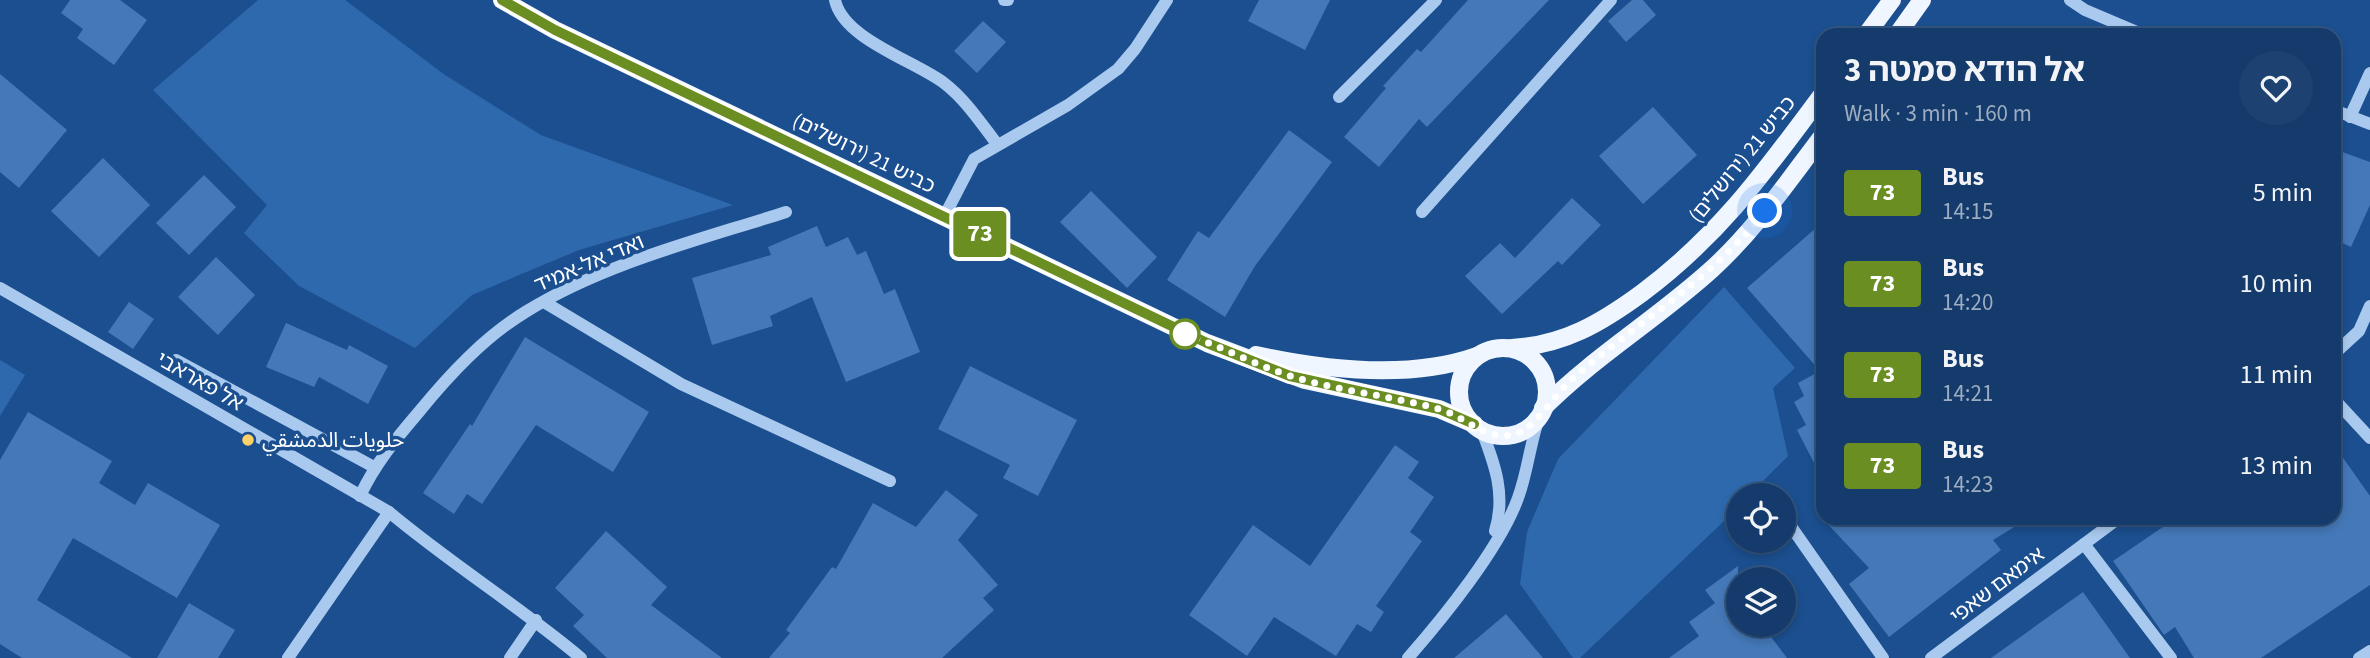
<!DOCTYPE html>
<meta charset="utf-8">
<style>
body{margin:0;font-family:"Source Sans 3","Noto Sans Arabic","Noto Sans Hebrew",sans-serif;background:#1d4271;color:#f1f3f6;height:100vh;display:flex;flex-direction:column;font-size:26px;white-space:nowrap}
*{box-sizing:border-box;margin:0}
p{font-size:23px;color:#9dadc1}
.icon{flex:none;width:38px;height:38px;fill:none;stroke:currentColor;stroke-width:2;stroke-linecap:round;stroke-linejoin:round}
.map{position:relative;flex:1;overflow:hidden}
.panel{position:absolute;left:1816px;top:28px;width:525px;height:497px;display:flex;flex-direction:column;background:#143b6b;border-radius:21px;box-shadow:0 4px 10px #0003,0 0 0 2px #33557e}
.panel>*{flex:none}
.badge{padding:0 14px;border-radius:5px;font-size:24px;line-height:46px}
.fabs{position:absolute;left:1726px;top:483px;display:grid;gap:14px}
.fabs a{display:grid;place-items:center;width:70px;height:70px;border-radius:50%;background:#143b6b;box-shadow:0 4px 10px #0003,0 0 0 2px #33557e;font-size:35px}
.you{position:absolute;width:35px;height:35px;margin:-18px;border:5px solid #fff;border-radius:50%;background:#1a73e8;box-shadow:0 0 0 10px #1a73e833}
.map>.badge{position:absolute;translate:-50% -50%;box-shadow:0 0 0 4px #fff}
.round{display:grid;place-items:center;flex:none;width:74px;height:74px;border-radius:37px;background:#1d4271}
.summary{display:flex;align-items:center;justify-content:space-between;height:119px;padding:0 28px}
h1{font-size:33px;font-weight:700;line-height:52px}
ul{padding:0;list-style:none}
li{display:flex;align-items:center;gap:21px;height:91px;padding:0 28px}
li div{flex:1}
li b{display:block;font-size:26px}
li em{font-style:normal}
li .badge{min-width:77px;font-weight:700;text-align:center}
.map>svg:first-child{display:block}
.green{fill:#2e69ad}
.building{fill:#4478b7}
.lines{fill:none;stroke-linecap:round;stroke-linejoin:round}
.minor{stroke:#a9c9ee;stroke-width:12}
.major{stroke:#f0f6ff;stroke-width:18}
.line-casing{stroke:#fff;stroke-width:16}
.line{stroke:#6b8e23;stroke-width:10}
.walk{stroke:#fff;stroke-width:7;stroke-dasharray:0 12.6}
.stop-dot{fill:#fff;stroke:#6b8e23;stroke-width:3.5}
.poi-dot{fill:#ffd166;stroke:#1b4f8f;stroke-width:2.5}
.labels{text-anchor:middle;stroke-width:7;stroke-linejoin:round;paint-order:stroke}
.street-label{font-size:21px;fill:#fff;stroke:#1b4f8f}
.poi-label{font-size:21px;fill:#fff;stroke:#1b4f8f;text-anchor:start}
</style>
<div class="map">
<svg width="2370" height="658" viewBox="0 0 2370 658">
<rect width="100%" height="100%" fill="#1b4f8f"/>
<g class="green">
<path d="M258,0H345L445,75L541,135L733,205L579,250L472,295L415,348L299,286L244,233L267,205L153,90Z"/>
<path d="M1724,287L1795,368L1773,388L1788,456L1749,495H1738V507L1723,522L1580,658H1573L1520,584L1527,532L1558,459Z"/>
<path d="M0,360L25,375L0,416Z"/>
</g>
<g class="building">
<path d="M70,0H120L147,20L114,65L77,38L83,29L61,13Z"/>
<path d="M1259,0H1330L1305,50L1248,21Z"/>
<path d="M1468,0H1549L1427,127L1419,119L1379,167L1344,137L1386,88L1383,86L1417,49L1421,52Z"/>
<path d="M1632,0H1643L1656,15L1626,42L1608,21Z"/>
<path d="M983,21L1006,42L977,73L954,51Z"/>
<path d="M0,74L67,130L19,188L0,172Z"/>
<path d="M1653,107L1697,155L1643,204L1599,156Z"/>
<path d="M1289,130L1332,162L1255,266L1225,317L1167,280L1198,231L1209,238Z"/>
<path d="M2334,149L2370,162V205L2351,247L2334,239Z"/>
<path d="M103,158L150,205L99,257L51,211Z"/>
<path d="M204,175L236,207L189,255L156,223Z"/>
<path d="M1091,191L1157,257L1127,288L1060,222Z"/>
<path d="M1572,198L1601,225L1562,265L1558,261L1502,314L1465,276L1500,243L1515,258Z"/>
<path d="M1824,221V482L1797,430L1806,425L1794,402L1804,396L1798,383L1820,371L1747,288Z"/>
<path d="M817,226L826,247L848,237L857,255L866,251L884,294L895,289L920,352L846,382L812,297L770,316L773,326L712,345L692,278L771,255L768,247Z"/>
<path d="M216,257L255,295L218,335L178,297Z"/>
<path d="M129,302L154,319L133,349L108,332Z"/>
<path d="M286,323L347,350L349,345L388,366L368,404L319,377L314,387L266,367Z"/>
<path d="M525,337L649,412L613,472L536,425L482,504L467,494L454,514L423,493L470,424L472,426Z"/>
<path d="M970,366L1077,420L1038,496L1003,478L1010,465L938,429Z"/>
<path d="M28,412L112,461L99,483L135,505L148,483L220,525L177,598L73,538L37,600L132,658H22L0,644V460Z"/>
<path d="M1395,445L1419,462L1408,478L1434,497L1410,532L1422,541L1376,606L1384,612L1371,632L1357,624L1336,656L1274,617L1247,656L1189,615L1253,525L1310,566Z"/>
<path d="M2334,445L2370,496V585L2261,658H2194L2175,627L2164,635L2113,561L2176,518H2334Z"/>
<path d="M946,490L978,515L958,540L998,585L983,598L994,610L942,658H769L790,633L786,630L832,567L836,569L873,503L916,527Z"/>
<path d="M1822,518H2029L1993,540L2001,550L1889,637L1849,584L1869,568Z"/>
<path d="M606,531L667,587L651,605L722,658H607L573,626L584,615L555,588Z"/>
<path d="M1738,566V625H1762L1787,658H1669L1699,636L1689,622L1715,603L1705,590Z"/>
<path d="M2083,592L2130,658H1991Z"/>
<path d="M189,603L235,630L218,658H157Z"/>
<path d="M1506,614L1543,658H1454Z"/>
</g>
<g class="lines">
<g class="minor">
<path d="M835,0C843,39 915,61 944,83C965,99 981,123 997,144"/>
<path d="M1004,0H1008"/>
<path d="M2070,0L2085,10L2144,35"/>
<path d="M1339,97L1436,0"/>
<path d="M2334,110L2370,124"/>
<path d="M2350,117L2370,73"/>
<path d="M1422,212L1611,0"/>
<path d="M944,217L974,159L1068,105L1118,69L1135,49L1167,0"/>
<path d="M0,288L389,512C451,564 519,606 581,658"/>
<path d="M544,302L681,384L890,481"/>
<path d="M2334,354L2359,331L2370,306"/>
<path d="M176,360L374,467"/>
<path d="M2334,399L2370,438"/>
<path d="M1482,431C1495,465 1506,495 1495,531"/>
<path d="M360,496C375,464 395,440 418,413C449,375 484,337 527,311C605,263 699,240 786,212"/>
<path d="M1783,515L1883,658"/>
<path d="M2084,544L2171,658"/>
<path d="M288,658L389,512"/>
<path d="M510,658L536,620"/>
<path d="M1408,658C1443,618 1500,548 1518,498C1528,471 1530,442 1540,415"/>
<path d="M1931,658L2119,518"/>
<path d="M2359,658L2370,651"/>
</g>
<g class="major">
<path d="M502,0L555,30L1207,343L1305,380L1439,409L1474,424"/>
<path d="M1866,35L1892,0"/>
<path d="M1897,35L1922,0"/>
<path d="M1512,348C1564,345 1601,323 1642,293C1721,234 1766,170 1824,92"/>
<circle cx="1503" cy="392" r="44"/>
<path d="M1256,355C1325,370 1409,380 1477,356"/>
<path d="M1543,408C1596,355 1657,319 1712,269C1755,230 1788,181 1824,134"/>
</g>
</g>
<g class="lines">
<g class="line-casing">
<path id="line" d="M502,0L555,30L1207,343L1290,376L1439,409L1474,424"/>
</g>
<use href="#line" class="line"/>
<path class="walk" d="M1185,334C1225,348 1263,369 1304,380C1349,392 1395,397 1439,409C1465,416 1484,440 1512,435C1533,431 1553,397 1569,382C1634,324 1711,281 1765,211"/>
</g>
<circle class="stop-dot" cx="1185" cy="334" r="14"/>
<circle class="poi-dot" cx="248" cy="440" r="7"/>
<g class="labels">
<g class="street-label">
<text transform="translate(864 153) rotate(26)" y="7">כביש 21 (ירושלים)</text>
<text transform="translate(1742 159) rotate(-51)" y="7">כביש 21 (ירושלים)</text>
<text transform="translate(589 263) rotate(-23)" y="7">ואדי אל-אמיד</text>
<text transform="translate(200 381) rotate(30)" y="7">אל פאראבי</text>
<text transform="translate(1997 585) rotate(-37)" y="7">אימאם שאפי</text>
</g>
<g class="poi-label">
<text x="262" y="447">حلويات الدمشقي</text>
</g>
</g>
</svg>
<div class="fabs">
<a><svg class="icon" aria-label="locate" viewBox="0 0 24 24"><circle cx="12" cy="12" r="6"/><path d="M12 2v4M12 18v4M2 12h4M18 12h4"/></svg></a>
<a><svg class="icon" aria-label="layers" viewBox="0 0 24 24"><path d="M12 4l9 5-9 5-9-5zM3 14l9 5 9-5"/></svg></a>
</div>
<div class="you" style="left:1765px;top:211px"></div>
<b class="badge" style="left:980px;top:234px;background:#6b8e23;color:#fff">73</b>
<section class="panel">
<div class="summary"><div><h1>אל הודא סמטה 3</h1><p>Walk · 3 min · 160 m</p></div><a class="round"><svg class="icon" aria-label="heart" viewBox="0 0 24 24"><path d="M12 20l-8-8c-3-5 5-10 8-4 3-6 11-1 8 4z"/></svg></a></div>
<ul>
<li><span class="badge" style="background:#6b8e23;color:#fff">73</span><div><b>Bus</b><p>14:15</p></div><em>5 min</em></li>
<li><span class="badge" style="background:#6b8e23;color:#fff">73</span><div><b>Bus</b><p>14:20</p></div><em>10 min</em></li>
<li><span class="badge" style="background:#6b8e23;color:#fff">73</span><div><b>Bus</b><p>14:21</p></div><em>11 min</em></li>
<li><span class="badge" style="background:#6b8e23;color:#fff">73</span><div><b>Bus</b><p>14:23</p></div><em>13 min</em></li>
</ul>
</section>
</div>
